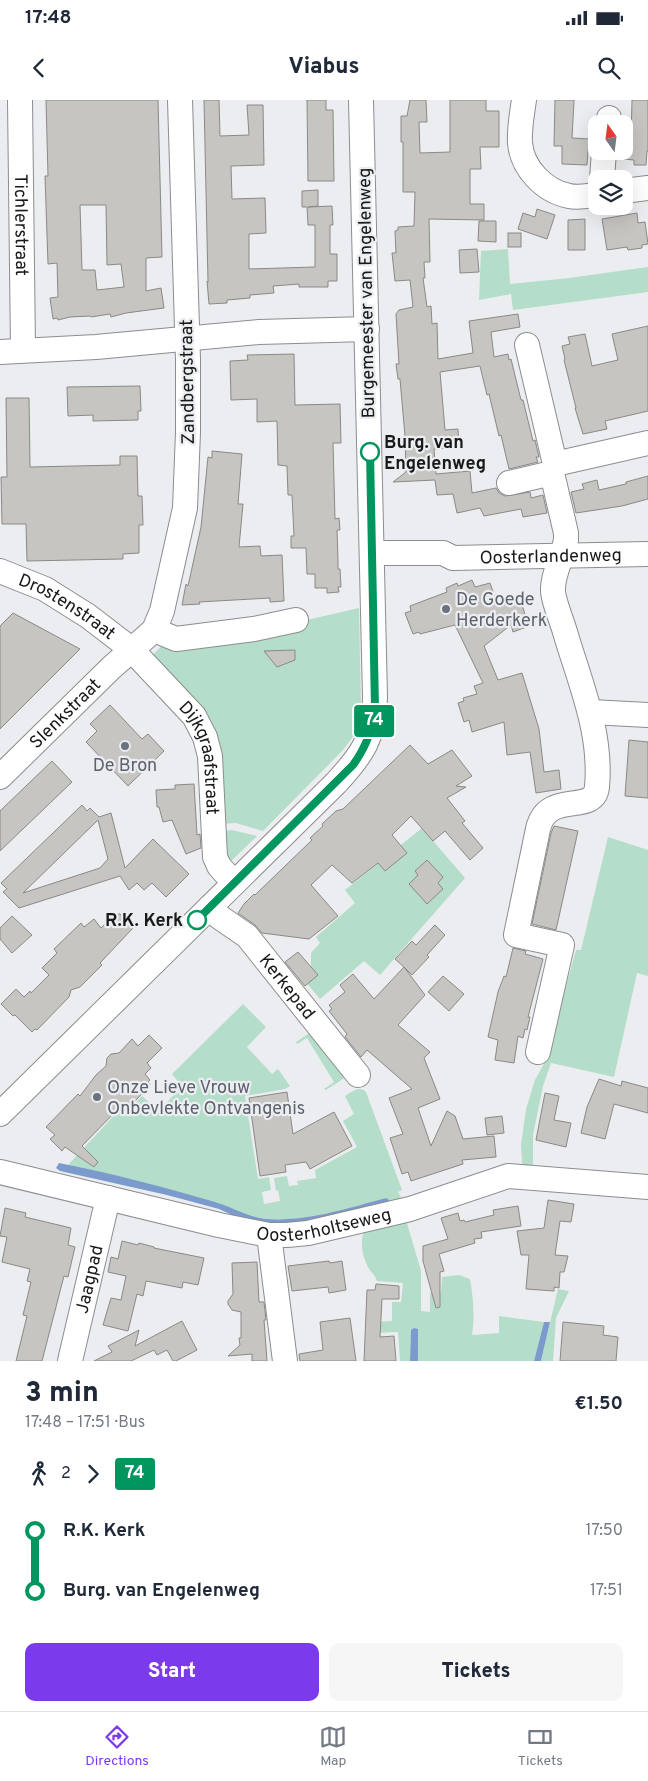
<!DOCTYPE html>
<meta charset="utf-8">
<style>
body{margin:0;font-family:Overpass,sans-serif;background:#f6f6f7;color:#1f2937;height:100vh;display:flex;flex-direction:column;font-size:19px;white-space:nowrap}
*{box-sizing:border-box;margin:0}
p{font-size:16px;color:#747a83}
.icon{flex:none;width:28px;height:28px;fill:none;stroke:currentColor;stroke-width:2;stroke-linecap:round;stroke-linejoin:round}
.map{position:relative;height:1261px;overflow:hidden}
.panel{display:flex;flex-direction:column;background:#fff;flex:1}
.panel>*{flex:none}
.badge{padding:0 10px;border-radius:4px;font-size:18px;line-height:32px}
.needle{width:32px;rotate:346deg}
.buttons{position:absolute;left:588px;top:15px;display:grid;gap:10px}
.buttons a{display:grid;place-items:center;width:45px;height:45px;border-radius:10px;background:#fff;box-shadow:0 5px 20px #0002;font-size:25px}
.map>.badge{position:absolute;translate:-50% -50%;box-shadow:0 0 0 2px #fff}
.legs{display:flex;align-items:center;gap:8px;height:55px;padding:0 25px;font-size:16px}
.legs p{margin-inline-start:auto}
.head{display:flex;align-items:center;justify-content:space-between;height:85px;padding:0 25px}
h1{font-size:28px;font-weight:800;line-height:38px}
.button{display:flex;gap:10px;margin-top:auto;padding:10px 25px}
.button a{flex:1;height:58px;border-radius:10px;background:#7c3aed;color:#fff;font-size:20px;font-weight:800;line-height:58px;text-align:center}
.button a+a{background:#f6f6f7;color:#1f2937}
ul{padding:0 25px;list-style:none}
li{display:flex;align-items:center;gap:18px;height:60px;font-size:19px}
li i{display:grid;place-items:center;width:8px;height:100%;margin:0 6px;background:currentColor}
li i::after{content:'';width:12px;height:12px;margin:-6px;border:4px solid;border-radius:50%;background:#fff}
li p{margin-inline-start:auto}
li:first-child i{background:linear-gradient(#0000 50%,currentColor 0)}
li:last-child i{background:linear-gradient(currentColor 50%,#0000 0)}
.status{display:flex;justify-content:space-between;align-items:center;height:35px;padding:0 25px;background:#fff;direction:ltr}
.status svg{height:14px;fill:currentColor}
header{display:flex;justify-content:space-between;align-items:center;height:65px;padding:0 25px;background:#fff;font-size:22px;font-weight:800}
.tab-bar{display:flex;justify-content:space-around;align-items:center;height:70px;border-top:1px solid #e0e1e3;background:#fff;font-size:14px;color:#747a83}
.tab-bar a{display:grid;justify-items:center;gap:2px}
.tab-bar .on{color:#7c3aed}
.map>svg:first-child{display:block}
.green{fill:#b4dec9}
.water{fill:#7b9bcd}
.building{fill:#c7c5c2;stroke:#8b8986;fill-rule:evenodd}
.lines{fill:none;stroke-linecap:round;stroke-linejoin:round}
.minor-casing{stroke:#8b8d90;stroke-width:26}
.minor{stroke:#fff;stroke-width:24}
.line-1-casing{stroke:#fff;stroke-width:11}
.line-1{stroke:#00965e;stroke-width:8}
.stop-1-dot{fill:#fff;stroke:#00965e;stroke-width:2.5}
.worship-dot{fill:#6b7280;stroke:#ebedf0;stroke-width:2}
.labels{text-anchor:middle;stroke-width:4.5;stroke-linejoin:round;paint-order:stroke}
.street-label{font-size:18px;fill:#18191a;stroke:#ebedf0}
.stop-label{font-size:18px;font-weight:bold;fill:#18191a;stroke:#ebedf0;text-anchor:start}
.worship-label{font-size:18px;fill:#5b616d;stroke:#ebedf0;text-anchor:start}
</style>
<div class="status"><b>17:48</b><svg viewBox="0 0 49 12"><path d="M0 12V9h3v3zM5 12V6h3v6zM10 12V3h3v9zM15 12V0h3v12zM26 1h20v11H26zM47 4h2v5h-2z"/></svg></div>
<header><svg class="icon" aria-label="back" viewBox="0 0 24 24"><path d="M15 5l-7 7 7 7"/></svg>Viabus<svg class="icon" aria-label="search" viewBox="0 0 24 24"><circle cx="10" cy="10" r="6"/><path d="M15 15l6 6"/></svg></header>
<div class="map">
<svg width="648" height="1261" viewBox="0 0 648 1261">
<rect width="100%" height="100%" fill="#ebedf0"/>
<g class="green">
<path d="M508,149L510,184L569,178L648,167V192L513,210L511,194L479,200L481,151Z"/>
<path d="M359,508L361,612L359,627L355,634L343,650L263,731L236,723L219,724L206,624L212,621L151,557L165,542L298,522Z"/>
<path d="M422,728L465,778L380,875L364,861L320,899L305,881L311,869V853L320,843L316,837L355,803L345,790Z"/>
<path d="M232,730L257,736L227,765L219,732Z"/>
<path d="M608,737L648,750V876L637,873L614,977L551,963L543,986L533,1035V1067H524L522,1062L521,1045L526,1009L535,980L545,962L576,850H581Z"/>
<path d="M243,904L266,927L247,947L272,974L278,969L290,986L285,989L245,996L258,1079L269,1077L271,1090L262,1092L264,1104L280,1101L278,1090L276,1091L274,1078L287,1076L289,1086L298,1085L297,1081L316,1078L315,1070L357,1047L343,1021L354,1014L345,996C352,992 359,985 366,992L402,1090L398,1092L401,1097L395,1102L387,1104L386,1098C353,1107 294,1125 261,1118C246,1115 232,1108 217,1103L68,1065L119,1010L124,1014L142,996L159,1011L182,986L172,974Z"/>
<path d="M311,932L346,975L343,979L326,990L324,989L334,982L307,938L297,944L296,942Z"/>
<path d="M406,1120L421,1171V1211L430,1212V1193H441L442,1177L459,1175L470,1179C473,1197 475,1216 472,1235L499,1233V1216L544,1222L534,1261H418V1229L411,1230L410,1261H400L398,1232L373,1233V1222L392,1221V1202H401L403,1183L377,1181C374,1173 371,1173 368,1167C362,1156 360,1143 364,1131Z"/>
<path d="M558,1189L569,1191L556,1218L553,1261H541Z"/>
</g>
<g class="water">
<path d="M59,1063C111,1073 164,1087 215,1102C232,1107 248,1117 266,1119C306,1122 348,1108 386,1098L389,1100L388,1102L306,1122L274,1125L241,1119L219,1109L167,1095L60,1071L56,1068Z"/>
<path d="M544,1222H550L541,1261H534Z"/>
<path d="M414,1228L418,1229V1261H410L411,1230Z"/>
</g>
<g class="building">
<path d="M46,0H158L162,157L146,158V191L161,188L164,208L126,213L111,217L110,214L91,217L90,216L70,217L58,220L57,218L53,219L50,198L58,197L57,163L48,164L45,76H48ZM80,105H106L107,165L121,164L124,187L97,190L95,170H82Z"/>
<path d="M204,0H219L220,36L249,35L247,5H263L264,65L231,66L232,99L265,98L266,133L249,134V169L315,167V125H308L307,107H302V91L318,90V106L308,107L332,106L333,125H330V154H337V181H328V187H299V184L273,186L274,193L250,195V198L227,200V203L209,204L207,181L208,182Z"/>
<path d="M307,0H326V10H333L334,81H308Z"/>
<path d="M410,0H426L427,22H419L420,53L450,52V0H486V11H499V47H480L481,69H470V104H484V120L429,119L430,162H424L425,178H423L427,207L431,206L432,224L437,223L438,259L473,253L469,221L518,214L520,227L491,232L494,257L508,254L509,260L511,259L521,300H523L533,341L535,340L539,357H536L538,362L509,369L501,335L499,336L489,294L487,295L480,266L440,272L445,330L458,329L459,347L434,349L436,374L470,371L472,393L496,388L499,393L505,396L530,392L531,398L543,395L547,413L523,417L521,409L484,416L480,408L457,413L453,394L437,395L435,380L393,382L406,372L405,336L400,279H398L396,264H399L396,214L399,210L413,207L410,180L395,181L392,153H396L395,131L398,130V127L414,126L415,92H403V42H401V16H407Z"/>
<path d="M555,0H574L572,38L589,39L587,65L562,64V46H554Z"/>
<path d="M632,0H648V51H647L646,65H634V60L623,59L624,41H631Z"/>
<path d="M537,109L555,115L547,139L518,129L523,113L535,117Z"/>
<path d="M637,113L638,123L645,122L648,144L642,145V148L628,150L627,147L607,150L602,119Z"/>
<path d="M585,119V150H568V120Z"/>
<path d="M479,121H496V142L478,141Z"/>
<rect x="508" y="133" width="13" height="14"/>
<path d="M477,149L479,172L460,173L459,150Z"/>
<path d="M648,226V311L605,321L607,329L583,334L575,308H576L564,260L565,259L562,246L570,244L568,237L585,234L592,266L618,260L612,234Z"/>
<path d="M294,254L295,305L340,304L341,343H333L335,419L339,418L340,430H337L338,461V469H340L341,487H338L339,492L327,493V488H315V474H307L306,448H291V436H294L292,395H288L287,366L278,365L277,321L257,322V299L231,300L230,261L248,260L247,255Z"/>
<path d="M140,286L141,311H138V320L93,321V315L68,316L67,287Z"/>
<path d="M6,298H29L30,367L120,365V356H137L138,396H142L143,425H139V453L123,454V459L27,461L26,424H2L1,377H7Z"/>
<path d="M212,351L242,354L238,404H243L239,447L260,446L261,456L282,455L284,501L270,502V498L199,502L200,504L182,505L186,484L188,486L201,427L208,357L212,358Z"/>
<path d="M648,376V399L622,406L576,413L571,392L584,389L582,384L597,380L599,390L626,384V382Z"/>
<path d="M472,480L475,487L490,483L498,506L520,499L529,526L513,532L511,525L484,546L498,580L522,573L539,629L544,672L559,670L561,689L536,693L530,652L507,655L504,622L472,632L469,620L464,622L458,603L464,601L463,598L477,594L474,586L483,583L455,525L420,534L419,532L413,534L405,513L411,511L410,506L447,492L446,488L457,483L458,486Z"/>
<path d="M13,513L80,549L0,629V526Z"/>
<path d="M295,550V560L277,567L264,551Z"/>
<path d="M110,605L142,639L148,634L164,651L128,686L86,642L97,631L90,624Z"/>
<path d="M629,640L648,642V698L625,696Z"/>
<path d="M410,645L428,664L452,650L472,676L456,686L466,687L447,698L465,721L462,723L483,748L470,760L445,731L433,741L411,716L392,735L407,753L385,771L378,763L352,783L332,765L311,785L338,816L309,839L262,833L255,825L238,813L244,804L254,794L255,795L312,740L310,738L323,726L322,724L336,711L343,709Z"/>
<path d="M52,661L72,682L0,751V711Z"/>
<path d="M194,684L197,735L200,734L201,748L186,754L172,720L163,722L159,707H157L156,690L175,689V685Z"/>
<path d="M82,705L87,711L90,708L99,717L111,713L125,768L153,739L189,774L166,797L152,783L144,790L137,783L129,790L120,776L19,808L3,792L7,789L1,783ZM98,720L108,759L100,768L23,793Z"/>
<path d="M554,726L578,731L556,830L532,824L551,733Z"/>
<path d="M427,760L443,777L438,783L443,789L427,804L409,784L418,775L415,771Z"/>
<path d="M115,814H120L133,828L100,863L102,865L80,887L71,890L69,897L37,930L35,929L32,932L15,915L13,916L1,904L16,889L24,897L30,891L31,893L49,875L42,868L57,853L54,849L81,823L84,827L94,819L101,828Z"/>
<path d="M12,816L32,835L12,853L0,839V828Z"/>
<path d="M435,825L445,835L427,855L429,857L412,875L404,867L425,895L398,925L430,952L424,958L440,999L418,1008L431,1046L447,1011L455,1016L463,1039L494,1036L496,1057L462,1060L463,1064L411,1081L408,1072L402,1074L390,1038L403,1034L389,998L412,989L367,950L361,957L345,937L347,934L329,911L332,909L329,905L345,892L340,885L353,874L374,899L404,867L395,859L412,841L416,845Z"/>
<path d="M513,848L526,851L525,854L543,859L528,917H530L527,930L525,929L523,938L518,936L514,963L495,960L498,940L488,937L498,892L504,876L506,877Z"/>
<path d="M298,852L318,875L305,886L285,862Z"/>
<path d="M443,876L464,894L449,911L428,892Z"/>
<path d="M149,935L162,948L147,963L151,968L145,974L150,980L148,982L150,985L123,1014L118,1009L82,1046L98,1062L94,1067L65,1047L62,1051L50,1039L55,1035L46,1027L78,994L80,996L96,975L106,966L107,958L111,954L119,953L132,939L138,946Z"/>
<path d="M599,979L621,986L622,981L648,988V1013L614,1004L605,1039L581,1033L587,1007Z"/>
<path d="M287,992L293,1034L334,1012L352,1046L310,1069L306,1062L285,1065L286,1072L260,1076L249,998Z"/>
<path d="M545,993L559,996L554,1020L571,1023L566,1047L536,1040Z"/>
<path d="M502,1016L504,1033L487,1035L485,1018Z"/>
<path d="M548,1100L574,1104L571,1122L560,1121L555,1155L568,1156L564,1172H560L559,1188L554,1187V1191L526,1189L529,1155H521L517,1131L544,1128Z"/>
<path d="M518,1106L521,1126L481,1132L482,1138L474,1139L475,1143L439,1154L444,1171L440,1172V1207L436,1208L423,1161V1146L448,1139L441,1118L458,1113L460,1121L464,1120L465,1122L494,1115L493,1110Z"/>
<path d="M5,1108L26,1113L25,1117L71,1128L68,1145L75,1147L68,1177L64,1176L42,1261H16L27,1216L23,1215L31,1182L27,1181L30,1169L2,1162L7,1137L0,1136Z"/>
<path d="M122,1141L138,1145L139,1143L154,1147V1148L204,1158L198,1185L183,1182L182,1188L146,1181L143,1196L137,1194L128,1231L103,1225L111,1198L121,1200L126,1176L108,1172L111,1157L118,1159Z"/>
<path d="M329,1161L330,1163L342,1161L346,1190L329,1193L328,1187L292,1191L288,1166Z"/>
<path d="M257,1162L259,1202H264L266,1220H264L267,1261H252V1254L228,1256L240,1245L239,1238H241V1212L232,1210L228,1204V1201L233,1194L232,1163Z"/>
<path d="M376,1184L399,1186V1199H382L380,1237L394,1236L396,1261H364L367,1190H375Z"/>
<path d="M350,1218L356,1261H300L299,1254L323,1250L320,1222Z"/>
<path d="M182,1221L197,1250L176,1261H173L167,1250L157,1255L154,1250L131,1261H94L112,1252L108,1246L139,1230L135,1246Z"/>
<path d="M563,1222L604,1226L603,1235L618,1237L616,1261H560Z"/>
</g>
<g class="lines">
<g class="minor-casing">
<g id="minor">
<path id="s1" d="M20,0L23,250"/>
<path d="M524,0C522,14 519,29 520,43C522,68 544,91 569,96C578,98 587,96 596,95"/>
<path d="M609,24V18"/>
<path d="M602,79L604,51"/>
<path d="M624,91L648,88"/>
<path d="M527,245L555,364"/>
<path d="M0,252L96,247L259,232L367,229"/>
<path d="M509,383L552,373"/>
<path id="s2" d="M372,453H443L453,458L648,454"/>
<path id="s3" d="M0,471L45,489L88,516L131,549L194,616L205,637L210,656L215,757L219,766L234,783"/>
<path d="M154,530L176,539L254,529L296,520"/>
<path d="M591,612L648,615"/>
<path id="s4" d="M0,677L111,568L154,530L162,511L185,408L188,332V260L180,0"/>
<path id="s5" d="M210,807L218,816L247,836L358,975"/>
<path d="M538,952L562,845L516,835L538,729C547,689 594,716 597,687C602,632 580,583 565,532C562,521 552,498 553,488C553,474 563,455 566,440V433L552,373L555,364L648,343"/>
<path d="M0,1014L336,683C362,655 375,637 375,597L361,0"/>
<path id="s6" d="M0,1072L219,1125L269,1135H287L308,1133L410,1109L508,1076L648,1087"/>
<path d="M269,1135L285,1261"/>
<path id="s7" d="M70,1261L108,1098"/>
</g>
</g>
<use href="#minor" class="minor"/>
</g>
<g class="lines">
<g class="line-1-casing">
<path id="line-1" d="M197,820L353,665C366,647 373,630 375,608L370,352"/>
</g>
<use href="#line-1" class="line-1"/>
</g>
<g class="stop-1-dot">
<circle cx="370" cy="352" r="9"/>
<circle cx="197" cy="820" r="9"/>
</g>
<g class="worship-dot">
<circle cx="446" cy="509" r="5"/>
<circle cx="125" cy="646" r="5"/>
<circle cx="97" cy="997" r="5"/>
</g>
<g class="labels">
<g class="street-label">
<text dy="6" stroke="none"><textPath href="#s1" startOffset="125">Tichlerstraat</textPath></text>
<text transform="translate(366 193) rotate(-91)" y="6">Burgemeester van Engelenweg</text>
<text transform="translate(187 282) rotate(-91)" y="6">Zandbergstraat</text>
<text dy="6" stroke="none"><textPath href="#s2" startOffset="180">Oosterlandenweg</textPath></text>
<text dy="6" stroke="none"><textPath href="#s3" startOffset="76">Drostenstraat</textPath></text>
<text dy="6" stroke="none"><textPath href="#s4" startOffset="91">Slenkstraat</textPath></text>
<text dy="6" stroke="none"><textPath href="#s3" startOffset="288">Dijkgraafstraat</textPath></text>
<text dy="6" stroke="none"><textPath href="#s5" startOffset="112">Kerkepad</textPath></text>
<text dy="6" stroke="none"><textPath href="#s6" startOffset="332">Oosterholtseweg</textPath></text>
<text dy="6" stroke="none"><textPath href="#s7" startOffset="84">Jaagpad</textPath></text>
</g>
<g class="stop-label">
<text x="384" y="348">Burg. van<tspan x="384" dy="21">Engelenweg</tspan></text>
<text x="183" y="826" text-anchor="end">R.K. Kerk</text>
</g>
<g class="worship-label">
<text x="456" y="505">De Goede<tspan x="456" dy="21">Herderkerk</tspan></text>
<text x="125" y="671" text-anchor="middle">De Bron</text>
<text x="107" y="993">Onze Lieve Vrouw<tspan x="107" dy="21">Onbevlekte Ontvangenis</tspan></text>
</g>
</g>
</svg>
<div class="buttons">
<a><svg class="needle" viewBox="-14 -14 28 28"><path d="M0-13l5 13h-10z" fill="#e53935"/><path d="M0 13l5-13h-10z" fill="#747a83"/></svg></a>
<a><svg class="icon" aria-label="layers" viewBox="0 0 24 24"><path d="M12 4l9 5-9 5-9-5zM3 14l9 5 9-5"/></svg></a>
</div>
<b class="badge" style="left:374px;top:621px;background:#00965e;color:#fff">74</b>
</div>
<section class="panel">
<div class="head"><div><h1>3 min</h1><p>17:48 – 17:51 · Bus</p></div><b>€1.50</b></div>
<div class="legs"><svg class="icon" aria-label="walk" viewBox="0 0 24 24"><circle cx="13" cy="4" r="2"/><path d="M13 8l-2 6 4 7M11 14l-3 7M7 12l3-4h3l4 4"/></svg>2<svg class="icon" aria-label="forward" viewBox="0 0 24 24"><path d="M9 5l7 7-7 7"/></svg><b class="badge" style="background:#00965e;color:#fff">74</b></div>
<ul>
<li><i style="color:#00965e"></i><b>R.K. Kerk</b><p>17:50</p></li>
<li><i style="color:#00965e"></i><b>Burg. van Engelenweg</b><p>17:51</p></li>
</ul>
<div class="button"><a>Start</a><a>Tickets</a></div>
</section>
<nav class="tab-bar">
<a class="on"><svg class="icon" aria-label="directions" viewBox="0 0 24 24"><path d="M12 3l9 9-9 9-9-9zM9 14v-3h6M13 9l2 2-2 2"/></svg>Directions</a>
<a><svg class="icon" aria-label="map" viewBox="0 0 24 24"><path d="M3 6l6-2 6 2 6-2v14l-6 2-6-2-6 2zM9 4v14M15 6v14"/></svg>Map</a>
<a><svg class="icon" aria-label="tickets" viewBox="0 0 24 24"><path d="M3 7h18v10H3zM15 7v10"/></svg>Tickets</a>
</nav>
